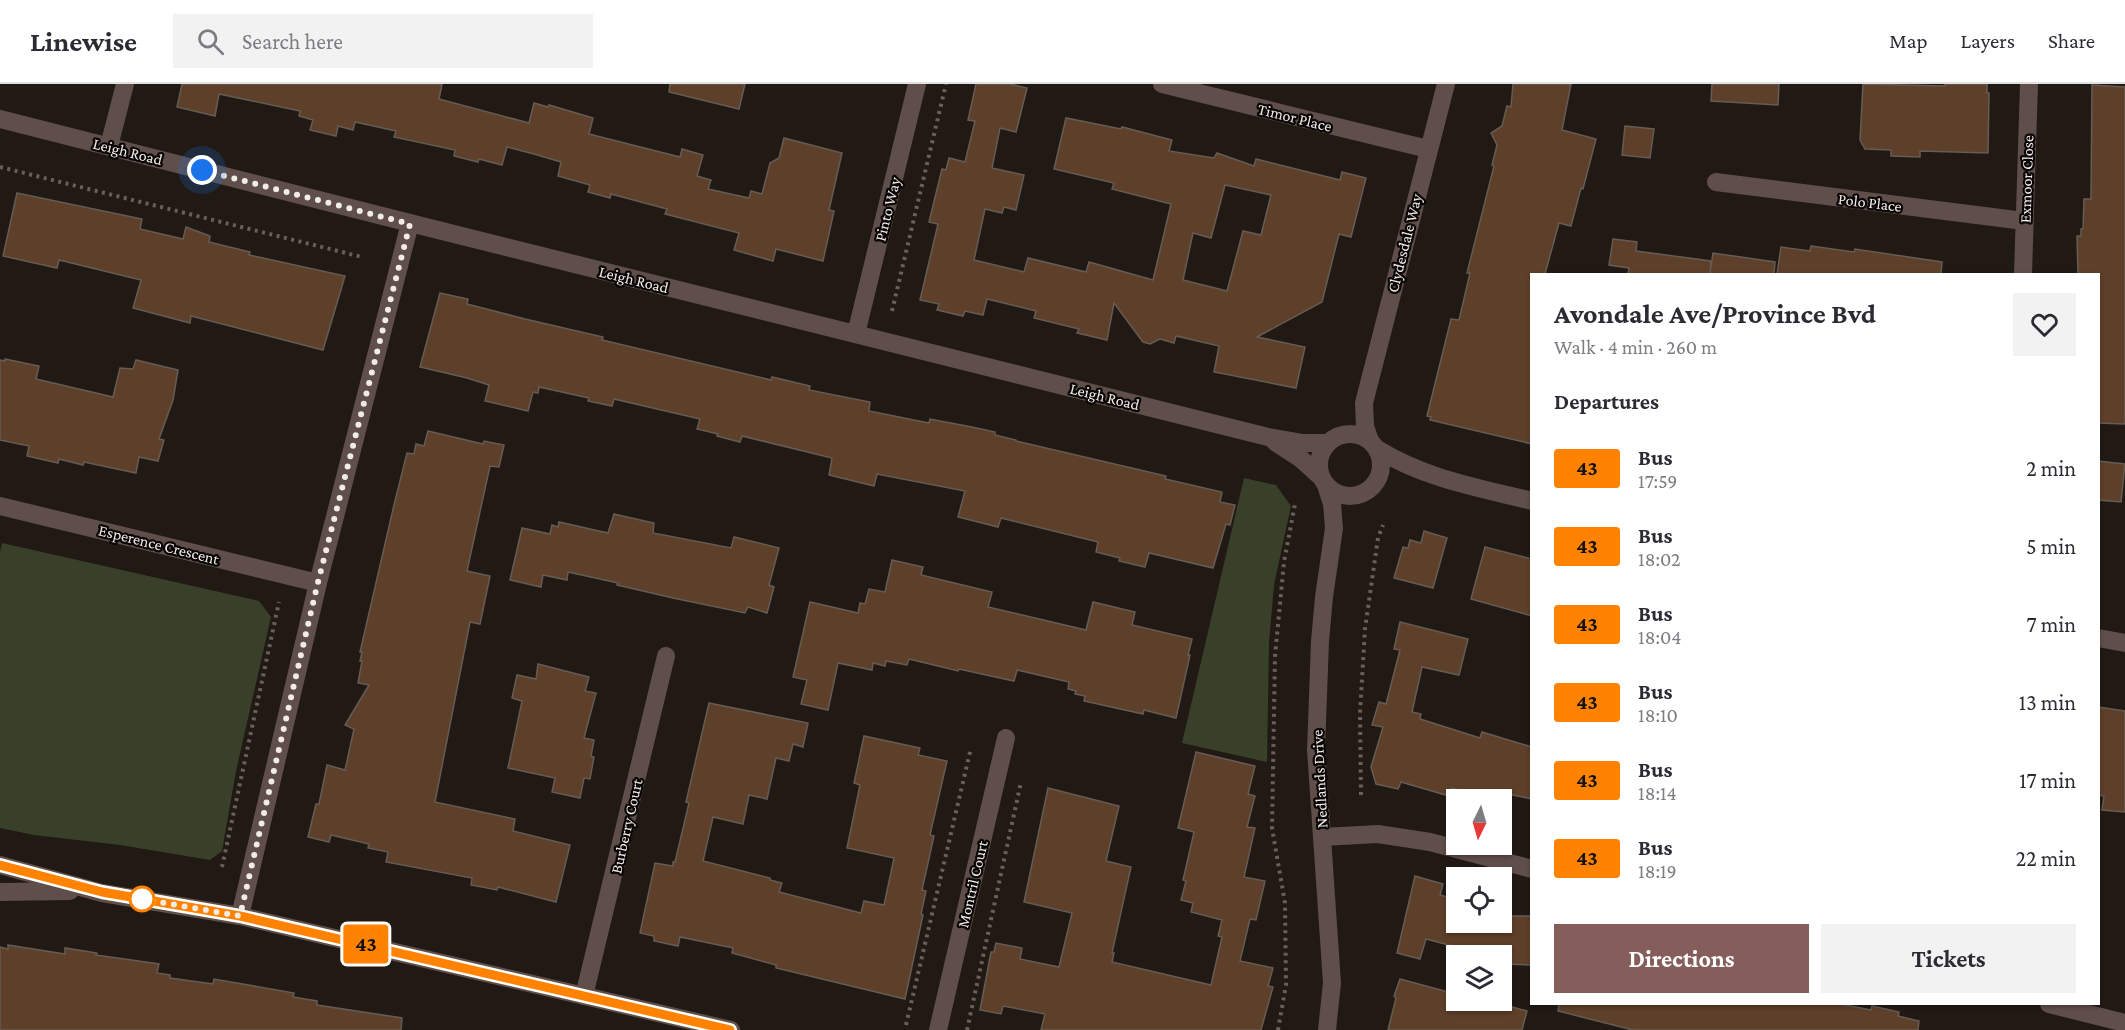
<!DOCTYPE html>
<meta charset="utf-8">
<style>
body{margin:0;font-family:"Crimson Pro",serif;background:#f2f2f3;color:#2b2b33;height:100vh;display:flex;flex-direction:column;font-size:22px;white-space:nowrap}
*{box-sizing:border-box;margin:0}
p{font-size:20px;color:#7c7c81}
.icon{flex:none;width:33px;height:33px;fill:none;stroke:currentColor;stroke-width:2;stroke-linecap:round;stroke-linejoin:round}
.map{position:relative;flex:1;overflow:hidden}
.panel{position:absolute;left:1530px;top:189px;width:570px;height:732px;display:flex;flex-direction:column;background:#fff;border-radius:0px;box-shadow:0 2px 4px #0004}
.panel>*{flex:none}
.badge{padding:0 12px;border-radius:4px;font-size:21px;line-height:39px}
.needle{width:39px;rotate:185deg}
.tools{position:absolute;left:1446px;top:705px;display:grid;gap:12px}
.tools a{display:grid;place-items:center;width:66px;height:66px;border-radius:0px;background:#fff;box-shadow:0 2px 4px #0004;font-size:30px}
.you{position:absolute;width:30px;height:30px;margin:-15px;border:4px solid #fff;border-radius:50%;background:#1a73e8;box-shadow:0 0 0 9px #1a73e833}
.map>.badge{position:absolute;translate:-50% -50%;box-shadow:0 0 0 3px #fff}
h2{padding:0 24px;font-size:22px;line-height:54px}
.round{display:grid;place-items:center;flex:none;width:63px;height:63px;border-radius:0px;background:#f2f2f3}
.summary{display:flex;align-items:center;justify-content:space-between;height:102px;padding:0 24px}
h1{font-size:28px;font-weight:700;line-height:45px}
.action{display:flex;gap:12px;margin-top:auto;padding:12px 24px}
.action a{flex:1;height:69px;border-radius:0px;background:#855e5b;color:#fff;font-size:24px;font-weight:700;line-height:69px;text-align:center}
.action a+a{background:#f2f2f3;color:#2b2b33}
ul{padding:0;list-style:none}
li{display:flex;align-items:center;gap:18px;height:78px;padding:0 24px}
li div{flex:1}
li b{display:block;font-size:22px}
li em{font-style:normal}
li .badge{min-width:66px;font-weight:700;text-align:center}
header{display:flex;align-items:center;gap:36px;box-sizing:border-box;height:84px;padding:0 30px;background:#fff;border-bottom:2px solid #e1e1e2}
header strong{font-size:28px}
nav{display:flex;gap:33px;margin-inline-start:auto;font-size:21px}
.search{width:420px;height:54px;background:#f2f2f3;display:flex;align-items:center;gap:15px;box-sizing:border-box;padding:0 21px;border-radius:0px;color:#7c7c81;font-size:22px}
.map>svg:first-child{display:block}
.green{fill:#394029}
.building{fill:#5e3f29;stroke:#655c55;stroke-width:1.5;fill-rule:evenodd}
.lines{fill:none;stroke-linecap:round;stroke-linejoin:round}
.path{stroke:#67605b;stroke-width:4;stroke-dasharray:3 4.5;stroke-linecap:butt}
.minor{stroke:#5f4e49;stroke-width:18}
.tertiary{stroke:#5f4e49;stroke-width:18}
.line-casing{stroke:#fff;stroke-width:14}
.line{stroke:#ff8200;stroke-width:9}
.walk{stroke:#f2ece8;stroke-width:6;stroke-dasharray:0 10.8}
.stop-dot{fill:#fff;stroke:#ff8200;stroke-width:3}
.labels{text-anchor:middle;stroke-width:4.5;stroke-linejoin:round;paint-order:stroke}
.street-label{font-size:16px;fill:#f2ece8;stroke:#080504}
</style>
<header>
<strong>Linewise</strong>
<div class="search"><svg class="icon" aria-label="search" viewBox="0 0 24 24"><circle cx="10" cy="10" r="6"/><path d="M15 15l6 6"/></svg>Search here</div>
<nav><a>Map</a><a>Layers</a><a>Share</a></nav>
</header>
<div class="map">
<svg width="2125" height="946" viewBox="0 0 2125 946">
<rect width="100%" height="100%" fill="#211914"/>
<g class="green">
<path d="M1244,394L1276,401L1291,422L1274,501L1269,558L1267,678L1182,659Z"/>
<path d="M2,459L259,517L271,533L236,687L222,767L210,776L120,761L34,751L0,744V468Z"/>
</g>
<g class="building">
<path d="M182,0H442L439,15L529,39L534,19L548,23L549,21L593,34L589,50L680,73L682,65L703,71L697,92L711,96L708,105L749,114L751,107L762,110L770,79L779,74L784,54L842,69L829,126L834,127L823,177L776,165L773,177L734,166L739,149L665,130L667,125L611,110L610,114L588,108L590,101L558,92L561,78L534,70L507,63L502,81L479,75L478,78L454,72L455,66L394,53L396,47L355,38L353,46L338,42L336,52L310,46L313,36L299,32L300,27L219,10L215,32L177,23Z"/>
<path d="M670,0H745L739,25L669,8Z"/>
<path d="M976,0H1010L1027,4L1016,48L1000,44L992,84L1024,91L1016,126L1004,123L1002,129L985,125L974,176L1024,188L1028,174L1086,188L1089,178L1153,196L1171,120L1112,105L1114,99L1054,85L1066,34L1121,45L1122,43L1172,56L1169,67L1214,74L1217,69L1254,82L1256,75L1340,96L1342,88L1366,94L1351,153L1339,150L1322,218L1257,253L1305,263L1296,304L1214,288L1219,262L1176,252L1174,259L1160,255L1150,260L1143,258L1114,219L1107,256L1077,249L1079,245L1034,234L1036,227L987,215L983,231L965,227L963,232L937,226L939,220L920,216L938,140L929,138L942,85L946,86L949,74L965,78L975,37L968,36ZM1225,101L1271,111L1261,151L1243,147L1227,207L1183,196L1193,149L1211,154Z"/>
<path d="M1513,0H1571L1562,46L1596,55L1583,105L1581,104L1571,142L1559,139L1545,190H1532V360L1430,336L1431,333L1427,332L1451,235L1459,236L1470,189H1467L1494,82L1492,81L1497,61L1491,49L1502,42L1507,22L1511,23Z"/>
<path d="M1712,0H1779L1778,21L1711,17Z"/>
<path d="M1863,0L1945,2V0H1987V9H1989L1988,69L1920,67V73L1891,72V66L1865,65L1860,56Z"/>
<path d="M2092,1L2125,3V340L2098,339V190H2078L2077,152H2081V145H2083L2084,115H2091Z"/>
<path d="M1625,42L1654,45L1650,74L1622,71Z"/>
<path d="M17,109L142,135L140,145L183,155L186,143L210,152L209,158L250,168L249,171L345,192L323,266L191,232L190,239L133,224L141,196L59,176L57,184L3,172Z"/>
<path d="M1613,155L1637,158L1636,167L1711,177L1710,189L1713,169L1775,178L1774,190H1628L1629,184L1609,181Z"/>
<path d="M1811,162L1854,168L1855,165L1942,178L1941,190H1777L1781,163L1810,167Z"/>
<path d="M440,209L468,215L467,220L525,235L603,253L602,256L771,296L772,293L810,302L809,306L870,318L869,327L929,339L930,335L972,343L995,348V351L1016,356V357L1166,392L1165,395L1222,408L1220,418L1235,421L1230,441L1226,440L1213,484L1149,469L1145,483L1119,477L1120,474L1096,468L1098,458L1001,434L998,443L958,433L965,407L877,390L874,402L829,391L832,374L742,352L740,358L717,352L718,350L697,345L700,335L614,315L612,322L588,317L589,314L539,303L538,309L533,308L528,327L485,317L489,301L467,294L420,283Z"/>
<path d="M5,275L39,282L36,295L113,313L120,284L133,285L136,276L178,286L173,316L159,355L164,356L158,377L139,373L136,389L84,378L83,381L59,375L58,379L27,372L29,362L0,356V276L5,277Z"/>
<path d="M428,347L483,360L484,357L504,361L499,383L490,382L467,487L490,492L480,540L470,538L435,718L515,735L513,747L570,761L556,818L498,803L497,806L471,801L472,794L386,778L388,768L368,764L369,760L331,751L329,758L308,753L316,720H319L327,681L345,686L354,645L345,641L369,601L358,599L362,577H360L362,568H360L394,421L407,369L414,370L416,360L424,362Z"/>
<path d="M2098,377L2125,380L2121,418L2098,416Z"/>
<path d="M614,430L654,439L653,449L731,464L734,453L779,464L769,501L774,503L767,529L748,523L745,529L673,514L617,501L618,499L568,488L567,496L543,491L541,503L510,496L522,444L550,450L552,441L558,443L559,438L608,449Z"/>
<path d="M1424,447L1447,454L1433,504L1394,494L1403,463L1408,464L1410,456L1421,459Z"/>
<path d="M1485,463L1532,475V532L1471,515Z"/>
<path d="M892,476L923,483L921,491L992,508L988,523L1086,546L1093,518L1135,528L1132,541L1192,555L1188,571H1190L1176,634L1144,626L1143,630L1084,617L1085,612L1075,610L1076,607L1068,605L1069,598L1017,586L1014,597L959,585L958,587L909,575L907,581L886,577L885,582L873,579L872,586L838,579L828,626L801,620L807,596L793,593L810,518L858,529L860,519L865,520L869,505L885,508Z"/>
<path d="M1400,538L1468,555L1459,591L1422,583L1412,628L1421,630L1420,635L1480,654L1482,648L1532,663V715L1493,707L1491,716H1488L1452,704L1449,712L1401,698L1398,705L1376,700L1371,683L1383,643L1372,641L1379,618L1386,620L1400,566L1394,565Z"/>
<path d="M538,580L589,593L585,607L596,609L584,654L594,656L591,672L594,673L590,695L584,694L580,714L552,708L555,694L508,684L522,617L512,614L517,591L536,595Z"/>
<path d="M709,619L808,639L803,663L793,660L789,677L776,674L767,715L749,711L743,740L713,733L703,777L770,794V796L782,799L779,808L861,829L864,817L884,821L894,774L847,764L860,701L854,699L864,652L920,664L918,671L947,677L930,751L934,752L922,806L926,807L921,830L923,831L905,915L776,884V881L732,869L733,864L680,853L678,862L654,857V852L640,849L655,779L673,782V778H675L689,719L686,718Z"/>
<path d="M2098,623L2125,627V728L2102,726L2104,712L2098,711Z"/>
<path d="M1196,668L1255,682L1248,710L1255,712L1247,743L1255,744L1244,793L1265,797L1256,836L1250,835L1240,877L1273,884L1268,902L1273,903L1261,946H1041L1045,930L1003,922L1001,930L980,926L991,868H994L996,859L1022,864L1020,875L1059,883L1072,829L1024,818L1048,704L1119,722L1106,777L1131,783L1112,869H1114L1112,878L1211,901L1222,853L1218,852L1222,836L1191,828L1193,819L1181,816L1186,797L1183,796L1194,748L1178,744Z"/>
<path d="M1415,792L1443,800L1440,811L1456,815V838H1502V834L1510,835V832H1532V881L1502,880V872H1490L1426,855L1420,875L1397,869Z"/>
<path d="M8,861L65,870V864L97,869L96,871L159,880L157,889L170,891V894L213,900L214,895L294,909L293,913L317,917V921L402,934L401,946H0V863L8,865Z"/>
<path d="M1400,895L1456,910V916H1486L1527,927L1522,946H1388L1396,914L1394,912Z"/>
<path d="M1559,920H1841L1871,926L1872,922L1899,928L1898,932L1919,937L1918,946H1633L1558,927Z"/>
</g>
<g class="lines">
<g class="path">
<path d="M0,83L362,173"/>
<path d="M892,227L946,0"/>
<path d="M1361,711L1360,629L1365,545L1378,454L1383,441"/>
<path d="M222,783L279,518"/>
<path d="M906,941L971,664"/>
<path d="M967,946L1021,698"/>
<path d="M1278,946L1286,901L1285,819L1272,744L1275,572L1284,478L1295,420"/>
</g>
<g class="minor">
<path d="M1162,0L1428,65"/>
<path d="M0,35L410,139L1268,353L1303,359H1327"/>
<path d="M109,62L125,0"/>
<path d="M1716,98L2024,137"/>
<path d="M2023,190L2029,0"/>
<path d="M856,250L917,0"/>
<circle cx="1350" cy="381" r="31"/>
<path d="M1370,357L1365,342L1364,319L1446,0"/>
<path d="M1275,358L1301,375L1321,393"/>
<path d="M1377,365C1426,395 1476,403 1532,417"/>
<path d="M1326,401L1332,420L1334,444L1324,513L1320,557L1316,666L1332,899L1327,946"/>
<path d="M0,422L318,499"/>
<path d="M2098,554L2125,559"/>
<path d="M1322,753L1378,750L1430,758L1532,785"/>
<path d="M240,832L318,499L410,139"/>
<path d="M584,912L666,572"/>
<path d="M2049,920L2125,939"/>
<path d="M938,946L1006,654"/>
</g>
<g class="tertiary">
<path d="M0,781L102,809L240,832L731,946"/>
<path d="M0,808L70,807"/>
</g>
</g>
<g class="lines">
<g class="line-casing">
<path id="line" d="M0,781L102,808L240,832L730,946"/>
</g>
<use href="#line" class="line"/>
<path class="walk" d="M142,815L240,832L318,498L410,140L202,86"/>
</g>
<circle class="stop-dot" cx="142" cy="815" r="12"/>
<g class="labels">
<g class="street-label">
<text transform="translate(1295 33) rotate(14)" y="6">Timor Place</text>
<text transform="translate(128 67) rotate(14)" y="6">Leigh Road</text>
<text transform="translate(2026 95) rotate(-88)" y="6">Exmoor Close</text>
<text transform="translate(1870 118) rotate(7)" y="6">Polo Place</text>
<text transform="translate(887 125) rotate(-76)" y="6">Pinto Way</text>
<text transform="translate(1404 159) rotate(-76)" y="6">Clydesdale Way</text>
<text transform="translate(634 195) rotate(14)" y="6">Leigh Road</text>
<text transform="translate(1105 312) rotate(14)" y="6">Leigh Road</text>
<text transform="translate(159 460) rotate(14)" y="6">Esperence Crescent</text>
<text transform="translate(1319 695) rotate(-93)" y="6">Nedlands Drive</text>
<text transform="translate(626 742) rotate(-77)" y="6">Burberry Court</text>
<text transform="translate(972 800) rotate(-77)" y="6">Montril Court</text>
</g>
</g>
</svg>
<div class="tools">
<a><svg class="needle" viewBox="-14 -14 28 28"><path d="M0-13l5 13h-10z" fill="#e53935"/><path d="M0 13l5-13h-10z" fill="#7c7c81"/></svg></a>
<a><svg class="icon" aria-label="locate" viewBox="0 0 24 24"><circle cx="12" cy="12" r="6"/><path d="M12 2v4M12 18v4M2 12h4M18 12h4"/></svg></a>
<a><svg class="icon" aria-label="layers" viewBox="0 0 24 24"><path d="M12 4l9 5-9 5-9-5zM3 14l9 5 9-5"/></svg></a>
</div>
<div class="you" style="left:202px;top:86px"></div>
<b class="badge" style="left:366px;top:860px;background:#ff8200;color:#111">43</b>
<section class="panel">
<div class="summary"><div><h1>Avondale Ave/Province Bvd</h1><p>Walk · 4 min · 260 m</p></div><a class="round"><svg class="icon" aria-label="heart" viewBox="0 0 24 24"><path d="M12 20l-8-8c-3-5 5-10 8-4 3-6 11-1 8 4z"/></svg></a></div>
<h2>Departures</h2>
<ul>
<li><span class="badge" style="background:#ff8200;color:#111">43</span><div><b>Bus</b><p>17:59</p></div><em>2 min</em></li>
<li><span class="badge" style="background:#ff8200;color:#111">43</span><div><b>Bus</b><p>18:02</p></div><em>5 min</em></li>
<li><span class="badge" style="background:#ff8200;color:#111">43</span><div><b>Bus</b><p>18:04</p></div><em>7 min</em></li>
<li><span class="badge" style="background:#ff8200;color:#111">43</span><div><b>Bus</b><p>18:10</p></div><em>13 min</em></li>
<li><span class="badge" style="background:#ff8200;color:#111">43</span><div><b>Bus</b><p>18:14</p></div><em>17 min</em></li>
<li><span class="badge" style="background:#ff8200;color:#111">43</span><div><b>Bus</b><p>18:19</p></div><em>22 min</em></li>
</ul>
<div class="action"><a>Directions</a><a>Tickets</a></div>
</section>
</div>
